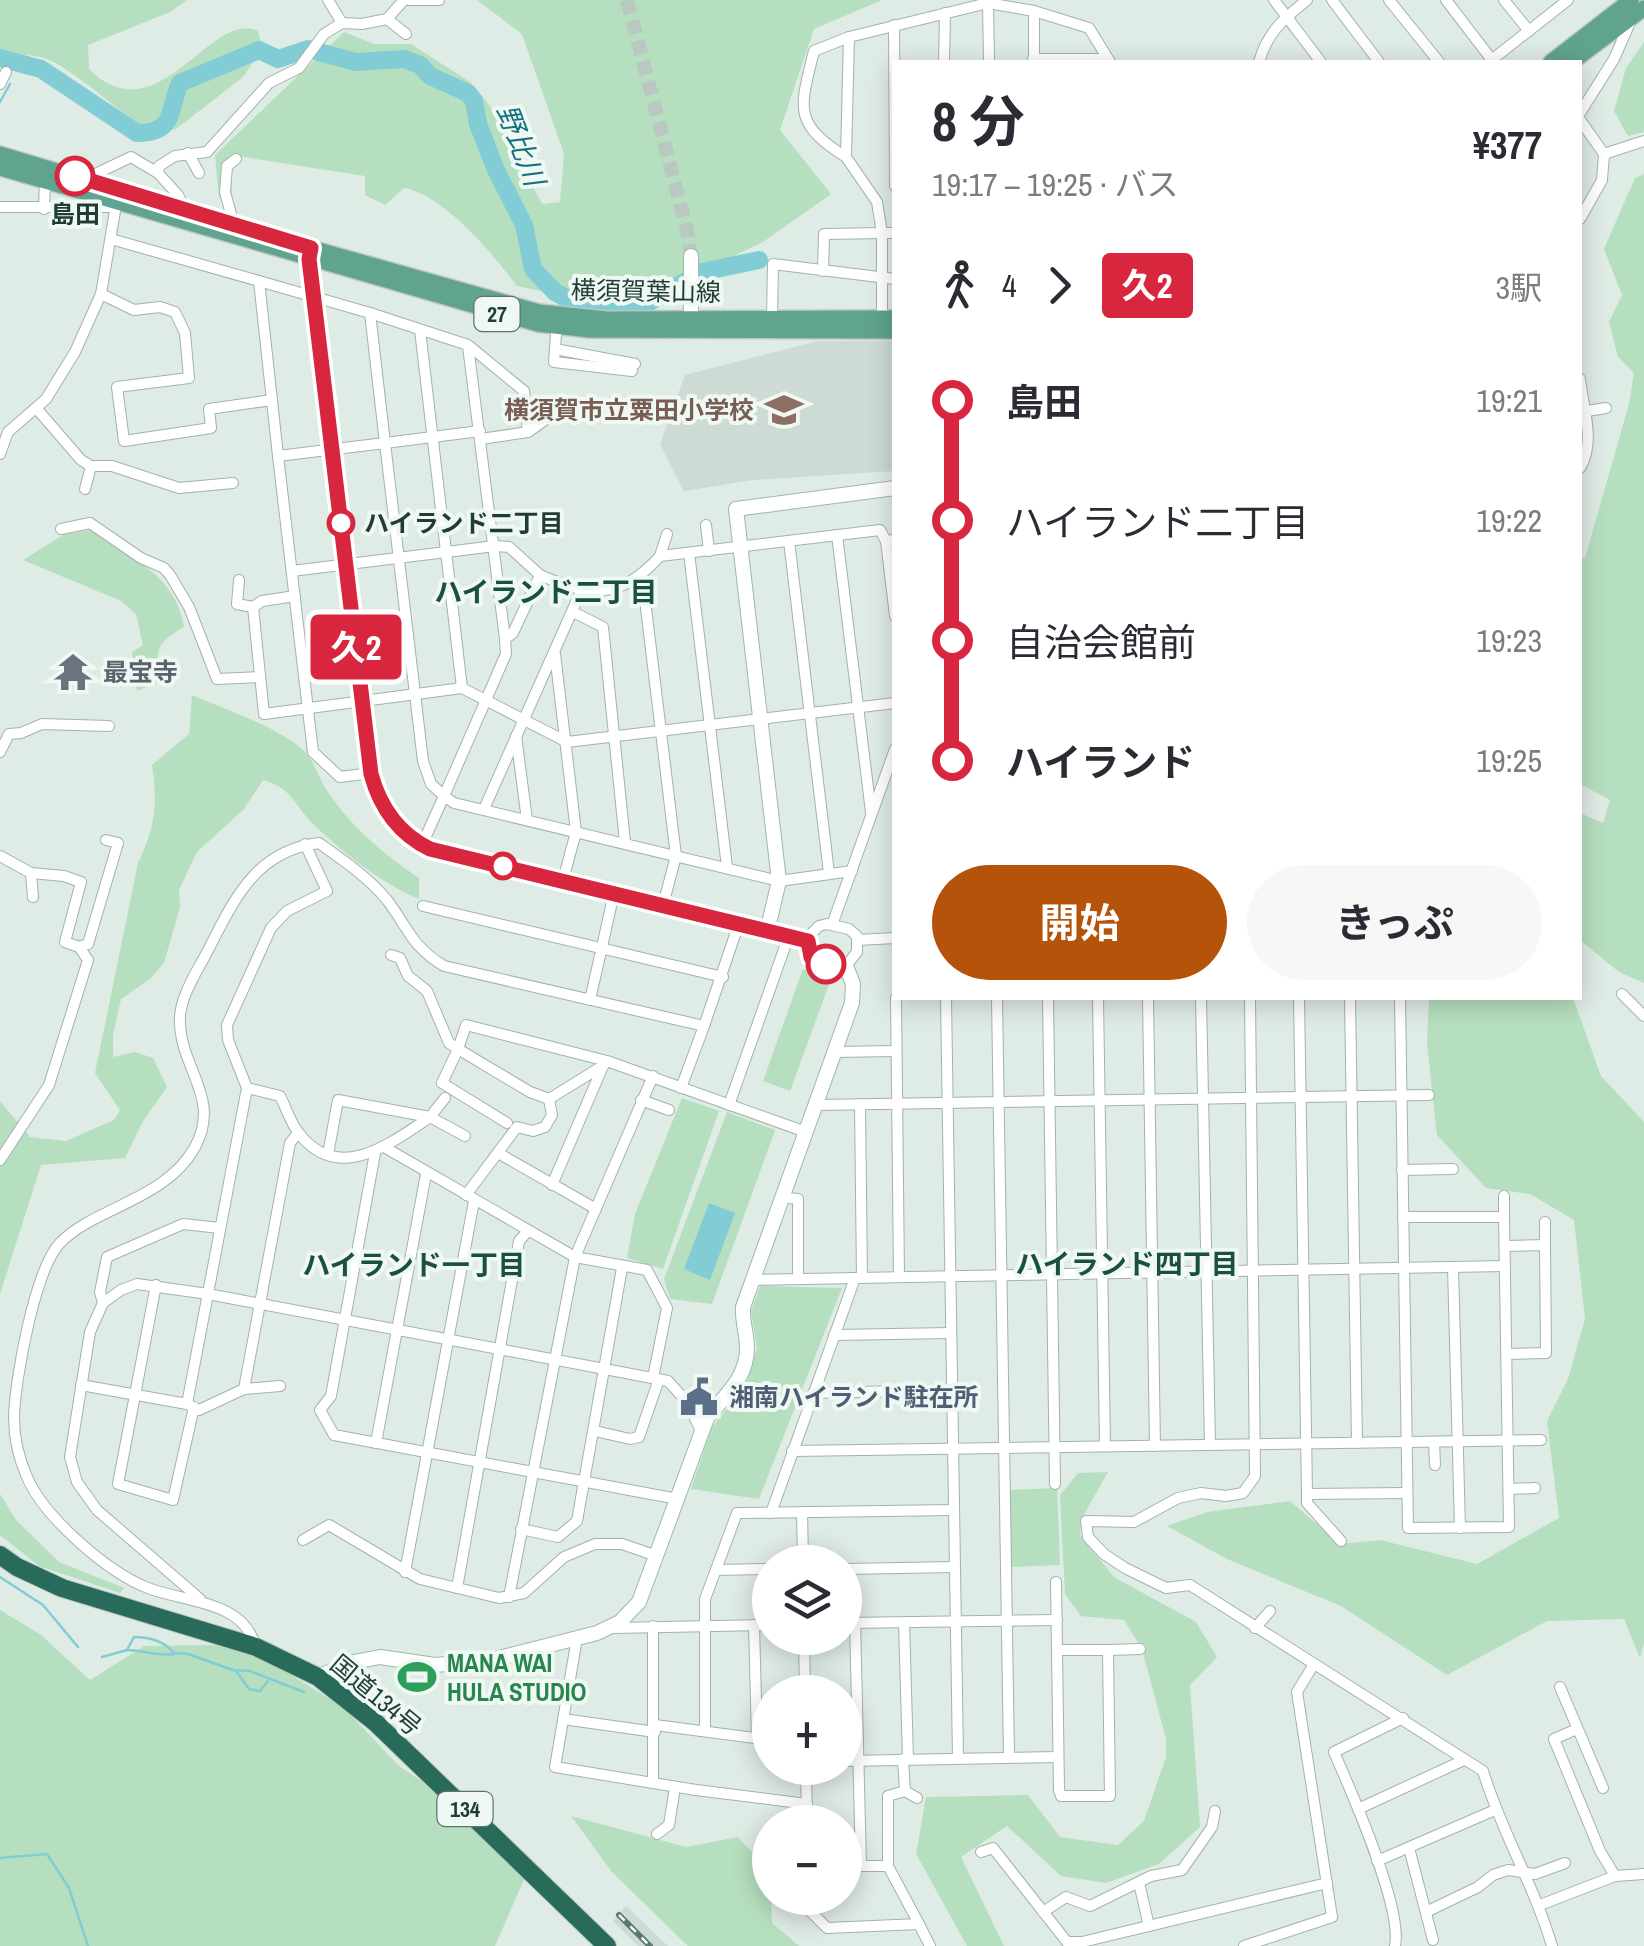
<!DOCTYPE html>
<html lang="ja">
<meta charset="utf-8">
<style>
body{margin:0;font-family:"Archivo Narrow","Noto Sans JP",sans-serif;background:#f7f7f7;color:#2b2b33;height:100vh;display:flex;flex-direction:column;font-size:38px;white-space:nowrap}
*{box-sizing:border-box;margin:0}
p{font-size:32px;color:#7c7c81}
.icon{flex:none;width:55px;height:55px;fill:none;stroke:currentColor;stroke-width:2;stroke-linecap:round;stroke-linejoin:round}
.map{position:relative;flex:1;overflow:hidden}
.details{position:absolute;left:892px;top:60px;width:690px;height:940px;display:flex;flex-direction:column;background:#fff;border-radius:0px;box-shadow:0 5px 25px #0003}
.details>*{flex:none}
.badge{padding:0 20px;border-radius:8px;font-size:35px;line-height:65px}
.buttons{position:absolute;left:752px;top:1545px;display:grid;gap:20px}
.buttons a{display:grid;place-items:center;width:110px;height:110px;border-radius:50%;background:#fff;box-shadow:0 5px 25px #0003;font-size:50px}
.map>.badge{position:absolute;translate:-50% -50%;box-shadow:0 0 0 5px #fff}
.legs{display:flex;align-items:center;gap:15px;height:110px;padding:0 40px;font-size:32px}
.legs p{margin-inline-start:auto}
.summary{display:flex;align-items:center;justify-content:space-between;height:170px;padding:0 40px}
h1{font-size:55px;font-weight:700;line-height:75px}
.button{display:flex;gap:20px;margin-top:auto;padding:20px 40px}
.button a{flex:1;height:115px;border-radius:60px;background:#b45309;color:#fff;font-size:40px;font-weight:700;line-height:115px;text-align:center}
.button a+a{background:#f7f7f7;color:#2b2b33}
ul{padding:0 40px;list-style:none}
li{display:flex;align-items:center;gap:35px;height:120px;font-size:38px}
li i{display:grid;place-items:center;width:15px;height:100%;margin:0 12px;background:currentColor}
li i::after{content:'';width:25px;height:25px;margin:-12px;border:8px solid;border-radius:50%;background:#fff}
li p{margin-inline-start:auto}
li:first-child i{background:linear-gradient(#0000 50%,currentColor 0)}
li:last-child i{background:linear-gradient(currentColor 50%,#0000 0)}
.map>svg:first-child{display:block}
.built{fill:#cddbd4}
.green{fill:#b6dfbf}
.water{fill:#82cdd5}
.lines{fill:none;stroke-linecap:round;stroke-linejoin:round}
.stream{stroke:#82cdd5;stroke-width:2.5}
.river{stroke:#82cdd5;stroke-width:18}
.secondary-tunnel{stroke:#b9c8c1;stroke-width:14;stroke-dasharray:14 7;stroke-linecap:butt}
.street-casing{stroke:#a2b3ac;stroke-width:12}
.secondary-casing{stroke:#9db8ad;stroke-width:16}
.primary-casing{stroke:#bcc5c2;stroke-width:18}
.highway-casing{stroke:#bcc5c2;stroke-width:20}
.street{stroke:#fff;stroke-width:10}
.secondary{stroke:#fff;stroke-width:14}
.primary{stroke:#60a48f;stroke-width:15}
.highway{stroke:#286b5a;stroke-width:18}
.rail-casing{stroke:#59796e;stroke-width:6}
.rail{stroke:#eff8f3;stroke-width:2.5;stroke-dasharray:8;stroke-linecap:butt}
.line-1-casing{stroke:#fff;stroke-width:22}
.line-1{stroke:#d7263d;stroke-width:15}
.stop-1-dot{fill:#fff;stroke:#d7263d;stroke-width:5}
.labels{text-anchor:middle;stroke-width:8;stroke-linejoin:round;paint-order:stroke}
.shield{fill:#eff8f3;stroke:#5d756d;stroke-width:2.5}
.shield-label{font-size:22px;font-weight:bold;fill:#1f3d33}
.stop-label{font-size:25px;font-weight:bold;fill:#1f3d33;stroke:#eff8f3}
.street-label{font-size:25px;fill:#1f3d33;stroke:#eff8f3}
.education-label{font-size:25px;font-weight:bold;fill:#785e54;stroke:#eff8f3;text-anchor:end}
.worship-label{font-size:25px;font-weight:bold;fill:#5b616d;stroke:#eff8f3;text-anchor:start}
.service-label{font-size:25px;font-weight:bold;fill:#4e5e75;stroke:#eff8f3;text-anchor:start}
.leisure-label{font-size:25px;font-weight:bold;fill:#27864d;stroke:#eff8f3;text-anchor:start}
.water-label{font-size:28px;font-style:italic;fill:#15717d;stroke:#eff8f3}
.neighbourhood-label{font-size:28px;font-weight:bold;fill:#195040;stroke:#eff8f3}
</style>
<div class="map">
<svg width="1644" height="1946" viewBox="0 0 1644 1946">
<rect width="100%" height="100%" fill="#dfebe5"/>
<g class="built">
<path d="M818,341H895V471L753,480L684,491L660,444L685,375Z"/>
<path d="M626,1906L668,1946H638L613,1921Z"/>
</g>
<g class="green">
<path d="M0,0H187L170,12L88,45L89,69C158,138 211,8 258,31L262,49L243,77L176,129L148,132C118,110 90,84 59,65C36,51 18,58 0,49Z"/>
<path d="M477,0H882L814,29L780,130L831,194L763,242L623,309L517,286C493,254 444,195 404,188L385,205L365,195V176L230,155L232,197H219L215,155L344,32L374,44H411L470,82L490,106L542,204L560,202L564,154L522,34Z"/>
<path d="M1644,42V132L1628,136L1614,111L1626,68Z"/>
<path d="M1644,174V983L1619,972L1580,940V813L1603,823L1610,800L1580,784V559L1585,558L1629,404L1634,373L1618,357L1609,322L1622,295L1604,249L1635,178Z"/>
<path d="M90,530C131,556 176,576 184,627C154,644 157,650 157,682L137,691L132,652L143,645L136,614L121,601L23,560L63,535Z"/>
<path d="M192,695C224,709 279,727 304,751C315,762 319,780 328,792C352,828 384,854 419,878V899C381,883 345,854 315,826C294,806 293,788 263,780L244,809L197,852L179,890L180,907L164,963L151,978L121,999L113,1035V1057L135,1052L153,1058L167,1087L143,1121L125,1158L41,1165L0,1294V1101L30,1137L66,1141L114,1120L120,1110L95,1073L138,863C155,826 158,806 152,765L189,734Z"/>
<path d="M803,969L831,979L790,1091L763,1081Z"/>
<path d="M1429,998H1573L1601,1076L1644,1122V1644L1640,1658L1624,1619L1547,1621L1447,1675L1341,1606L1227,1559L1167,1526L1207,1512L1290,1501L1340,1544L1380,1540L1477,1564L1559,1518L1547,1421L1568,1379L1585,1319L1574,1220L1530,1194L1486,1188L1437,1135L1427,1044Z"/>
<path d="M682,1098L719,1111L663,1269L627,1258L635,1214Z"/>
<path d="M727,1112L775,1130L712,1304L670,1299L664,1279Z"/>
<path d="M760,1286L842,1288L759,1499L691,1489L712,1427L746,1385L757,1348L751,1311Z"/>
<path d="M1108,1472L1081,1520L1080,1535L1114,1577L1196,1622L1217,1657L1190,1685L1200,1827L1159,1864L1106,1883L1061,1876L1007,1826L961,1857L1004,1946H967L916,1854L926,1797L1028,1795L1060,1837L1118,1845L1144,1821L1166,1757V1739L1142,1649L1124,1620L1081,1616L1065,1594L1060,1495L1078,1473Z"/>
<path d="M1057,1488L1060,1565L1009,1567L1008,1490Z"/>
<path d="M0,1494L16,1520L59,1562L124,1588L120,1593L39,1566L0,1535Z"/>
<path d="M0,1610L41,1635L90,1680L144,1646L213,1645L258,1655L343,1707L400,1767L439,1792L525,1877L495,1946H0Z"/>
<path d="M571,1816L686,1847L738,1837L770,1872L772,1923L799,1946H688L612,1872Z"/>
</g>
<path class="water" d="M709,1203L735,1213L710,1280L684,1269Z"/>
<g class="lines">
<g class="stream">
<path d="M0,102L10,84"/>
<path d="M0,1577L43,1605L78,1647"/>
<path d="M127,1650C141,1650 162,1657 173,1654"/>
<path d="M102,1657L127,1650L134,1637C150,1637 164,1641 174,1653L188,1654L233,1670L250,1671L304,1692"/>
<path d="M236,1671L249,1689L260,1691L268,1681"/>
<path d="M0,1858L47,1854L69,1888L88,1946"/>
</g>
<path class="river" d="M0,58L41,69L137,133C176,133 168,110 180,83L259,50L278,59L308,49L356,62L404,59L420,65L430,76L468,93L474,101L478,124L496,170L524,225L533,269L555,292L575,303L646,304L702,272L759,260"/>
<path class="secondary-tunnel" d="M627,0L687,230L691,256"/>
<g class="street-casing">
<g id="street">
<path d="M328,0L342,23"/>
<path d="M409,0H439"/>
<path d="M1274,0L1321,62"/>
<path d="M1332,0L1379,62"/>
<path d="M1389,0L1439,62"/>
<path d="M1446,0L1492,60"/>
<path d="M1504,0L1529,31"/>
<path d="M988,3L989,62"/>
<path d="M387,19L406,34"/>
<path d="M894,25L895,186"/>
<path d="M1033,59H1107"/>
<path d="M944,62L945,13"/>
<path d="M1034,62V11"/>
<path d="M1259,62C1267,33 1283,19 1307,0"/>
<path d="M1489,62L1568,0"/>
<path d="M0,84L6,72"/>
<path d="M1580,113L1614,59L1632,18"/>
<path d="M1580,120L1604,154L1602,180L1580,219"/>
<path d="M188,153L199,173"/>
<path d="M1604,154L1644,141"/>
<path d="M846,157C792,123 800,108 814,51L849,37"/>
<path d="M85,179L131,157L158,173"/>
<path d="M0,207H115"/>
<path d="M44,209L45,181"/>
<path d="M185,209L178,195L158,173L159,166L175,156L207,152L269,83L299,68L324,34L342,23L362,24L387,19L404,0"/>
<path d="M234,225L225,192L227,166L236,159"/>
<path d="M111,239L259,281L278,456L385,443L423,761L431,784L444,796L506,654L505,639L513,633L540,575C590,597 621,600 660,556L880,530L886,541L895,540"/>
<path d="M823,271L824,234L882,233L877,202L846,157L849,37L988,3L1034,11L1089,28L1110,62"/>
<path d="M259,281L370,313"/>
<path d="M101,294L134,310L160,307L175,312L185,333L189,378L117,387L124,441L211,428L209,409L272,400"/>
<path d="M882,317V233H895"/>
<path d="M772,318L773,264L895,279"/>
<path d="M557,321L554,362L632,371"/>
<path d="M420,330L462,688"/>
<path d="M468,346L505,639"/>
<path d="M555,349L635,364"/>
<path d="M1580,379C1583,408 1596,442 1580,468"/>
<path d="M37,409L81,460L91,466H112L179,488L233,483"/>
<path d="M1581,412L1606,408"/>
<path d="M480,431L385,443L370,313L468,345L524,391L528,432L481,439"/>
<path d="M528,432L558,411"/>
<path d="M0,454L8,432L46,399L75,352L101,294L117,199"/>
<path d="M278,456L313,752L340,777L371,773"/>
<path d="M85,489L91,466"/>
<path d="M706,525L709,551"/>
<path d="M61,529L90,523L141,558L164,568L170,575L189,607L217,679L259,677"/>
<path d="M837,535L871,812"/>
<path d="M789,541L829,873"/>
<path d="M886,541L895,616"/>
<path d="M689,553L727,867"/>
<path d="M660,556L667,534"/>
<path d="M292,571L495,546L509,547L540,575"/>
<path d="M642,575L676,856L663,905"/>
<path d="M239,580L237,604L253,607"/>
<path d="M295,596L262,601L253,607L264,714L462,688L567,742L895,703"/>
<path d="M573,612L603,627L625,842"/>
<path d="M555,654L576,832L563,880"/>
<path d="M516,736L527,820"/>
<path d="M0,752L9,734L21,733L42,724L109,726"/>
<path d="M484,809L581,591"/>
<path d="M422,845L444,796L454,803L779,881L852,871"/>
<path d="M0,856L31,873L64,876L81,882L65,942L79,947L88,960L49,1085L0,1160"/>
<path d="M31,873L33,897"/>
<path d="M423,906L723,977"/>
<path d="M827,924L849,929L857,936V952L846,966L833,967L810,954V935L819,926Z"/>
<path d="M832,925L895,749"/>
<path d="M857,940L895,938"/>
<path d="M79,947L88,944L118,843L106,840"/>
<path d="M391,955L400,958L408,976L427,991L449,1043L458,1049L442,1083L507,1123"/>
<path d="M1622,994L1644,1016"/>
<path d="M896,998L899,1277"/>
<path d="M946,998L958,1758"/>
<path d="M997,998L1009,1757"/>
<path d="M1048,998L1055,1484"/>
<path d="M1098,998L1105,1446"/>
<path d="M1148,998L1155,1446"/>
<path d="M1201,998L1210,1445"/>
<path d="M1250,998L1255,1476L1243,1493L1226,1496L1201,1493L1178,1498L1134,1522L1086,1521L1088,1537L1104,1554L1125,1568L1166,1588L1190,1585L1483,1771C1501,1831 1534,1885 1552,1946"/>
<path d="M1299,998L1307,1494L1407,1493"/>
<path d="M1350,998L1357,1443"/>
<path d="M1400,998C1402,1174 1405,1351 1408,1528L1509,1527L1504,1217H1403"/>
<path d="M590,1000L614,893"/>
<path d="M835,1052L896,1051"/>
<path d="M247,1088L280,1096C286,1107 290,1122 298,1132C337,1185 390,1144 430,1117L465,1136"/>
<path d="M681,1088L704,1026"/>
<path d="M549,1099L530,1092L458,1049L466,1025L607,1061L806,1132"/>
<path d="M641,1100L669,1110"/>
<path d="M860,1104L862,1278"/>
<path d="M729,1105L788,938"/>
<path d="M816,1105L1429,1095"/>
<path d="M384,1147L575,1257L647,1270L667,1308L653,1378"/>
<path d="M375,1153L331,1396L320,1410L334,1435L678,1499"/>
<path d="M498,1153L596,1209"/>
<path d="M328,1154L338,1100L430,1117L445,1098"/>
<path d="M1402,1170L1453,1169"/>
<path d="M552,1185L603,1066"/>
<path d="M466,1195L517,1127L533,1131L545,1127L552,1115L549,1099L604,1065"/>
<path d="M1504,1196V1217"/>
<path d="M788,1198L798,1199V1279"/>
<path d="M1545,1245V1222"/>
<path d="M1506,1246L1545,1245L1546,1353L1507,1354"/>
<path d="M1453,1267L1460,1528"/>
<path d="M752,1280L1505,1266"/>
<path d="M156,1285L118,1484L173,1500L194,1407"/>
<path d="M103,1303L100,1292L107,1257L183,1224L220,1228"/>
<path d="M834,1335L951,1333"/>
<path d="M81,1385L187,1404L199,1410L244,1389L290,1143L298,1133"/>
<path d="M244,1389L280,1386"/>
<path d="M813,1393L952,1390"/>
<path d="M187,1404L247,1088L228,1040L227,1025L271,928L287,911L327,891L305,844"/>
<path d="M595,1431L630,1439L639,1437L659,1379"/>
<path d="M1434,1442L1435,1465"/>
<path d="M376,1443L426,1174"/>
<path d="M792,1451L1541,1440"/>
<path d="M1509,1489L1535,1488"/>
<path d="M1307,1494V1503L1341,1541"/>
<path d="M802,1512L803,1562"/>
<path d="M771,1513L855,1278"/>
<path d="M521,1529L558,1537L577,1521L622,1268"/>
<path d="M303,1540L329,1525L420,1579L499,1598L524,1593L564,1557L595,1544H622L657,1556"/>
<path d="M845,1569L955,1567"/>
<path d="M716,1570L770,1569"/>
<path d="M405,1572L474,1201"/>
<path d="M1056,1582L1059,1790L1061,1796H1110L1108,1650H1057"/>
<path d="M457,1588L519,1241L527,1232"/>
<path d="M509,1597L575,1257L653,1076"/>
<path d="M200,1599L97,1510L77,1482L70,1457L90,1332L103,1303L121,1290L137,1284L208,1294L668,1381L687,1402L701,1431"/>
<path d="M904,1622L908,1759"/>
<path d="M845,1623L1057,1620"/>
<path d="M855,1623L861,1866"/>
<path d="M754,1625L757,1738"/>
<path d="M653,1626V1783"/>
<path d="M615,1628L770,1625"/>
<path d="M1255,1628L1270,1611"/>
<path d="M577,1638L555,1767L696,1790L807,1804"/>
<path d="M804,1638L805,1692"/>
<path d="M255,1646C244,1600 183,1602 148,1588C107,1572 44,1517 27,1477C19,1459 14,1436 14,1417C15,1379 35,1269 60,1243C95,1207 166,1200 195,1147C221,1099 182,1070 180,1024C178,1000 195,975 206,954C233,903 253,851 319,843C343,860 368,877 387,900C409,929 411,946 444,966L704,1026L739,923"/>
<path d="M1108,1650L1140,1649"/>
<path d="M1560,1687L1603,1788"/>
<path d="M563,1719L655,1732"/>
<path d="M655,1725L770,1740"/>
<path d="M1577,1729L1554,1739L1600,1851L1615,1876"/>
<path d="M705,1731V1599L737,1513L954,1510"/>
<path d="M903,1759L905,1791L917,1798"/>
<path d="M845,1761L1058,1757"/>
<path d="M806,1768L807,1822"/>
<path d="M1358,1809L1464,1760"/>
<path d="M657,1834L669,1825L675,1787"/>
<path d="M1409,1848L1433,1940"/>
<path d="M981,1852L993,1848L1067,1942H1082L1327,1883"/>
<path d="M1377,1861L1495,1810"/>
<path d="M888,1866V1796L905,1791"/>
<path d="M1139,1883L1149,1926"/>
<path d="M808,1898L809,1910L827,1928L919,1924L888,1866H845"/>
<path d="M1540,1905L1615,1876L1644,1874"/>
<path d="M1428,1911L1478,1887L1493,1875L1508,1870L1535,1874L1565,1863"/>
<path d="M1043,1912L1066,1897L1090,1906L1151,1876L1182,1870L1212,1827L1215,1811"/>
<path d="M919,1924L930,1946"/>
<path d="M1244,1946L1332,1917L1297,1692L1314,1664"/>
<path d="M1395,1946C1403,1908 1351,1791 1334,1752L1403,1718"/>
</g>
</g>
<g class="secondary-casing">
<g id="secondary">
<path d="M311,248L309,259L371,773C380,807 399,834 430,849L808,941"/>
<path d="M691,256V330"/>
<path d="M767,932L779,881L736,509L895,488"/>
<path d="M318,1677L349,1663L380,1657L435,1665L491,1660L597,1633L620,1622L639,1602L707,1418C724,1396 747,1379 747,1348C747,1334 742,1321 743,1307L852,1003L853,984L846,966"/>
</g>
</g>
<g class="primary-casing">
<g id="primary">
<path d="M1551,62L1631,0"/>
<path d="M1572,62L1644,8"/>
<path d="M0,154L311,248L539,312L606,319L895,318"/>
<path d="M0,168L538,324L589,330L895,331"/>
</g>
</g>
<g class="highway-casing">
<path id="highway" d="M0,1555L17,1567L62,1588L256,1647L318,1677L376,1723L607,1946"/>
</g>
<use href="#street" class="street"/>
<use href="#secondary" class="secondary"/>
<use href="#primary" class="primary"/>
<use href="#highway" class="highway"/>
<g class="rail-casing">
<path id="rail" d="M619,1915L650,1946"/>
</g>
<use href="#rail" class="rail"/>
</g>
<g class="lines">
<g class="line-1-casing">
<path id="line-1" d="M75,176L311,248L309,259L371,774C380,807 399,834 430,849L808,941L811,957L826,964"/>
</g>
<use href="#line-1" class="line-1"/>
</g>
<defs>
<g id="school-bare" transform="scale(3)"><path d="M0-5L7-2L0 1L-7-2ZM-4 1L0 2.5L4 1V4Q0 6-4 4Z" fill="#8d6e63" stroke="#eff8f3" stroke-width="2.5" paint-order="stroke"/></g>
<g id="temple-bare" transform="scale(3)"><path d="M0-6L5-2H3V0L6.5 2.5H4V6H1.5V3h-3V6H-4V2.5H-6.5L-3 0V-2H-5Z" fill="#6b7280" stroke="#eff8f3" stroke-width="2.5" paint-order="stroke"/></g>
<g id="civic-bare" transform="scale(3)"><path d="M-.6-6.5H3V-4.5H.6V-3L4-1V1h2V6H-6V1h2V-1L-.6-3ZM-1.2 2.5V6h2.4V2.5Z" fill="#5c6f8a" stroke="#eff8f3" stroke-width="2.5" paint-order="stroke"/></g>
<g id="stadium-bare" transform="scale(3)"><path d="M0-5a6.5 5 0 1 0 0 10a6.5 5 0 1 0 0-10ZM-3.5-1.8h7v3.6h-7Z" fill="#2e9e5b" stroke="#eff8f3" stroke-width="2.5" paint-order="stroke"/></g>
</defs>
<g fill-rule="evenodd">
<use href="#school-bare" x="784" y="410"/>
<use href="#temple-bare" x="73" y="672"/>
<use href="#civic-bare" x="699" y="1397"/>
<use href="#stadium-bare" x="417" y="1677"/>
</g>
<g class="stop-1-dot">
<circle cx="75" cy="176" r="18"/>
<circle cx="341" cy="523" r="12"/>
<circle cx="503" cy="866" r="12"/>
<circle cx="826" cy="964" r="18"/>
</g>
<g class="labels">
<g class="shield">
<rect x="474.5" y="297" width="45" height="34" rx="8"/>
<rect x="437.5" y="1792" width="55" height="34" rx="8"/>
</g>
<g class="shield-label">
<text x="497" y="322">27</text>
<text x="465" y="1817">134</text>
</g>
<g class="stop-label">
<text x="75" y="223">島田</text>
<text x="364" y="532" text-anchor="start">ハイランド二丁目</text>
</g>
<g class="street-label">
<text transform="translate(646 291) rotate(1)" y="9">横須賀葉山線</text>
<text transform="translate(376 1695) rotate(40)" y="9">国道134号</text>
</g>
<g class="education-label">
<text x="754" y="419">横須賀市立粟田小学校</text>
</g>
<g class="worship-label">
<text x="103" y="681">最宝寺</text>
</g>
<g class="service-label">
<text x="729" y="1406">湘南ハイランド駐在所</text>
</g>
<g class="leisure-label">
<text x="447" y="1672">MANA WAI<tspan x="447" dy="29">HULA STUDIO</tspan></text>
</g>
<g class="water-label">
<text transform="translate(521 145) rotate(69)" y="10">野比川</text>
</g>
<g class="neighbourhood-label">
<text x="546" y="602">ハイランド二丁目</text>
<text x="1127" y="1274">ハイランド四丁目</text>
<text x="414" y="1275">ハイランド一丁目</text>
</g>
</g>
</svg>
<div class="buttons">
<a><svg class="icon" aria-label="layers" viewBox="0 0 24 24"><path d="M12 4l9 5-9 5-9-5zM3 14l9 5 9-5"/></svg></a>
<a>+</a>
<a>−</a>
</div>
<b class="badge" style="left:356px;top:647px;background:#d7263d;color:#fff">久2</b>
<section class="details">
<div class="summary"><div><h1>8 分</h1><p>19:17 – 19:25 · バス</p></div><b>¥377</b></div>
<div class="legs"><svg class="icon" aria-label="walk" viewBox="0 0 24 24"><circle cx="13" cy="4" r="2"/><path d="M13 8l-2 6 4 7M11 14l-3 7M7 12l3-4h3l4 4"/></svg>4<svg class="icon" aria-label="forward" viewBox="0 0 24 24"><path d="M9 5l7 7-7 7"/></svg><b class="badge" style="background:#d7263d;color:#fff">久2</b><p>3駅</p></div>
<ul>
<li><i style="color:#d7263d"></i><b>島田</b><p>19:21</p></li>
<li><i style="color:#d7263d"></i><span>ハイランド二丁目</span><p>19:22</p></li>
<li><i style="color:#d7263d"></i><span>自治会館前</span><p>19:23</p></li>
<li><i style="color:#d7263d"></i><b>ハイランド</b><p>19:25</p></li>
</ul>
<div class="button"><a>開始</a><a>きっぷ</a></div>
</section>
</div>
